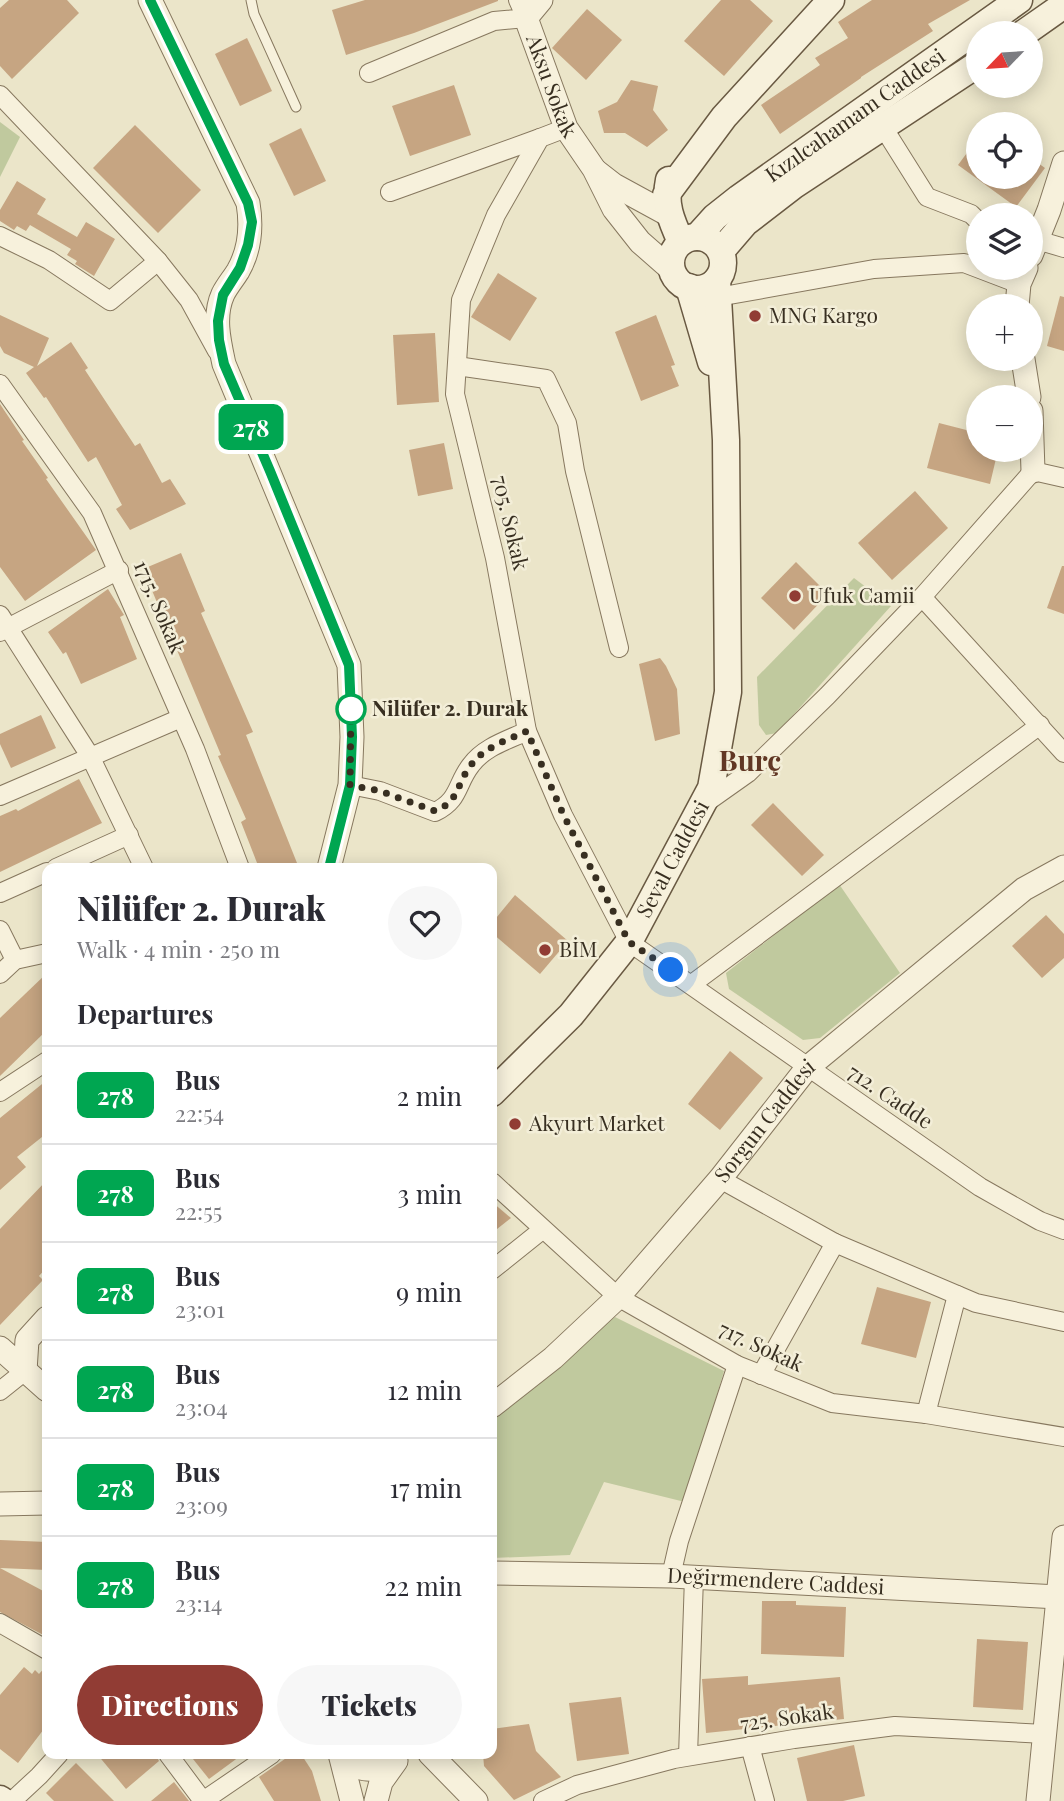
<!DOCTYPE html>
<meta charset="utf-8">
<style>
body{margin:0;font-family:"Playfair Display",serif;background:#f7f7f7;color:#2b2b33;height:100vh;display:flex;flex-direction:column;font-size:26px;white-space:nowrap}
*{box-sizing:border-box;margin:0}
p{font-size:23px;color:#7c7c81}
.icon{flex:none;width:38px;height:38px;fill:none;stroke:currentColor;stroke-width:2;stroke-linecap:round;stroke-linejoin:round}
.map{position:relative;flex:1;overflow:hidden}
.sheet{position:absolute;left:42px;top:863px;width:455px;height:896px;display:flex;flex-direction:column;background:#fff;border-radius:14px;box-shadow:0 4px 18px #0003}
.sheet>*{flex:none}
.badge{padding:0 14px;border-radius:10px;font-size:24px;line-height:46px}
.needle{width:46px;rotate:245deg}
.tools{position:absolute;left:966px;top:21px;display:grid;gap:14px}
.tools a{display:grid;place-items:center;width:77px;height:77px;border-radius:50%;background:#fff;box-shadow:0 4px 18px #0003;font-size:35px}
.you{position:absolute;width:35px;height:35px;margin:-18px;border:5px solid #fff;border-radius:50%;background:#1a73e8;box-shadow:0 0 0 10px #1a73e833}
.map>.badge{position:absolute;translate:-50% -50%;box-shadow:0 0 0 4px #fff}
h2{padding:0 35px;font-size:26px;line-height:63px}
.round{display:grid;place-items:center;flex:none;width:74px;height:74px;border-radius:37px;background:#f7f7f7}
.summary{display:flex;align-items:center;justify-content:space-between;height:119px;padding:0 35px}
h1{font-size:33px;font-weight:800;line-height:52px}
.button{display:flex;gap:14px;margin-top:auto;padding:14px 35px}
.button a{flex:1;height:80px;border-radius:42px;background:#913c34;color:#fff;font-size:28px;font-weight:800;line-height:80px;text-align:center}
.button a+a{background:#f7f7f7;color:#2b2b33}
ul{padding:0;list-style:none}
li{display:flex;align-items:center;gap:21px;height:98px;padding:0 35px;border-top:2px solid #e1e1e2}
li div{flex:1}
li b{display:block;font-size:26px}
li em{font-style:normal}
li .badge{min-width:77px;font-weight:700;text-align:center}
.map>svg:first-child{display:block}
.green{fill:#c0c99e}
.building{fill:#c6a582}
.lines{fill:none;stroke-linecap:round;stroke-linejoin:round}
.service-casing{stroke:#87785f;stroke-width:11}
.minor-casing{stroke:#87785f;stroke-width:20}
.tertiary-casing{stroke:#87785f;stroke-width:25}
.secondary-casing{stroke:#695942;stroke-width:29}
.service{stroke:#f7f1dc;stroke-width:9}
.minor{stroke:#f7f1dc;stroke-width:18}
.tertiary{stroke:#f7f1dc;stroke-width:23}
.secondary{stroke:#f7f1dc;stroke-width:26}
.line-casing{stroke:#fff;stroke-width:16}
.line{stroke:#00a651;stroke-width:10}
.walk{stroke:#382f21;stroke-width:7;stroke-dasharray:0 12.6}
.poi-dot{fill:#913c34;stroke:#f3eed8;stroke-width:2.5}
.stop-dot{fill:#fff;stroke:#00a651;stroke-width:3.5}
.labels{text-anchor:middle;stroke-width:5;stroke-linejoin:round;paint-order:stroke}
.street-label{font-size:21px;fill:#382f21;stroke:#f3eed8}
.poi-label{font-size:21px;fill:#382f21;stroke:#f3eed8;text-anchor:start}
.stop-label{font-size:21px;font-weight:bold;fill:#382f21;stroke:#f3eed8;text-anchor:start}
.district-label{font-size:28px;font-weight:bold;fill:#613724;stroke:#f3eed8}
</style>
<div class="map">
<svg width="1064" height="1801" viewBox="0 0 1064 1801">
<rect width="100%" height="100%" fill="#ebe5c9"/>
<g class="green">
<path d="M0,122L20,137L0,177Z"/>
<path d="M854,578L891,606L777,733L766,735L759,725L757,677Z"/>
<path d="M839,884L900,973L820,1038L803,1040L729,989L726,973Z"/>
<path d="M615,1317L724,1371L685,1502L604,1482L570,1555L492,1558V1417Z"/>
</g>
<g class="building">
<path d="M9,0H67L79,13L12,79L0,66V8Z"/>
<path d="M365,0H498V1L414,33L346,55L332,10Z"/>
<path d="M721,0H750L773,21L724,76L684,41Z"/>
<path d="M872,0H970L928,24L933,31L861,77V78L780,134L761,105L820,65L815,58L848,38L838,22Z"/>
<path d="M587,9L622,40L586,80L552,48Z"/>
<path d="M247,38L272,91L240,106L215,54Z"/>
<path d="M631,80L658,86L653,110L668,130L647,147L625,133H604L598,111L617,102Z"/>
<path d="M454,85L471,135L410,156L392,106Z"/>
<path d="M135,125L201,190L158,233L93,168Z"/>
<path d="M301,128L326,181L294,196L269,144Z"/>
<path d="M978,138V177H1031V158L1045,168L1016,207L958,165Z"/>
<path d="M17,181L46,199L37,214L77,237L86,222L115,239L94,276L75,264L77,261L67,255L71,249L30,225L26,231L17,226L14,230L0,221V210Z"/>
<path d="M498,273L537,298L510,341L471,317Z"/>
<path d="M1060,296L1064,297V351L1047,346Z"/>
<path d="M0,315L49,338L37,366L71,342L88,368L85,370L135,446L140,443L162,483L170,479L186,504L130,530L116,509L122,505L96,457L88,462L46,397L44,398L26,373L34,367L4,353L0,346Z"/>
<path d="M656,315L675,365L671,366L679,386L641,401L615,332Z"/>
<path d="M435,333L439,402L397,405L393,335Z"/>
<path d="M0,404L24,440L22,441L48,478L46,479L96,550L25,601L0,567Z"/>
<path d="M939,423L978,433V450H998L990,484L927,468Z"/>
<path d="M444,443L453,489L418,496L409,450Z"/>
<path d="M915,491L948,528L892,580L858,543Z"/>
<path d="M181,553L205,611L201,613L253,732L246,735L299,868H259L241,822L246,819L218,756L221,755L143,569Z"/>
<path d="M796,562L828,594L794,630L761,598Z"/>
<path d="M1062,566H1064V614L1047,608Z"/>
<path d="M108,589L124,615L120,617L137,659L81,684L66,652L63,654L48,632Z"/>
<path d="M660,658L666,666L677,689L680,734L655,741L639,664Z"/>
<path d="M41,715L56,748L11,768L0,744V734Z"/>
<path d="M79,779L102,823L0,872V816L16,809L18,811Z"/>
<path d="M773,803L824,855L802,876L751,825Z"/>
<path d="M515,895L568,941L540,974L492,933V923Z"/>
<path d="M1046,915L1064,934V958L1042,978L1012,946Z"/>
<path d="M47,973V1030L0,1076V1018Z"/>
<path d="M730,1051L763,1078L720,1130L688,1104Z"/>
<path d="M47,1080V1133L17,1157L26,1167L0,1190V1118Z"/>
<path d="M47,1180V1267L39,1276L43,1280L0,1325V1229Z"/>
<path d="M492,1202L511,1218L492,1233Z"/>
<path d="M877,1287L931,1302L916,1358L861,1344Z"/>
<path d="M0,1540L47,1542V1570L0,1568Z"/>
<path d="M0,1568L47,1593V1637L0,1612Z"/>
<path d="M762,1601H796V1605L846,1607L844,1657L761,1654Z"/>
<path d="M977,1639L1028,1642L1023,1710L973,1707Z"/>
<path d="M47,1665V1725L18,1763L0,1749V1695L24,1667L32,1674L35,1670L39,1674Z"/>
<path d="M748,1676V1685L840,1677L844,1719L706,1733L702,1679Z"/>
<path d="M621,1697L629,1754L577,1761L569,1703Z"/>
<path d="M529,1724L536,1751L561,1777L514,1800L484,1766L483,1754H492V1729Z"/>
<path d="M854,1745L865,1796L843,1801H807L797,1758Z"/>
<path d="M97,1754H155L159,1761L126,1789Z"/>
<path d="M189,1754H243L209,1779Z"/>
<path d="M292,1754H301L312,1771L321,1801H274L259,1777Z"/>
<path d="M76,1763L114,1801H54L46,1793Z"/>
<path d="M174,1782L189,1801H151Z"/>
</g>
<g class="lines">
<g class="service-casing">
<path id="service" d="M251,0L254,14L296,107"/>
</g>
<g class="minor-casing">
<g id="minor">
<path d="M369,73L494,21L526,18L518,0"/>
<path d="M0,95L158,261L189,300L217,351"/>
<path d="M883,127L927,197L971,214L978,221"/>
<path d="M566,128L540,138L496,215L461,300L455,394L495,558L527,731L563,815L629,942L980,1187L1040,1221L1064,1230"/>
<path d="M390,192L540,138"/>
<path d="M0,236L49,260L110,301L158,261"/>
<path d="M1037,240L1064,248"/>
<path d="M718,297L874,269L964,263L1019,284"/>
<path d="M457,366L546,379L567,423L575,471L619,648"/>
<path d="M0,384L92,513L195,749L240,868"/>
<path d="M922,597L1064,753"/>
<path d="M0,615L90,756L144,868"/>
<path d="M0,632L119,570"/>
<path d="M350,785L380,791L435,812C460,800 456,784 471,765C484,747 508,740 527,731"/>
<path d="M0,796L181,718"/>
<path d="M707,802L748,773L827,696L922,597L1033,471L1064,478"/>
<path d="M56,868L129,835"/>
<path d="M0,893L47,872"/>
<path d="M0,930L15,960"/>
<path d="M0,974L15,960L47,953"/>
<path d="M692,984L1040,725"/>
<path d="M0,1092L47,1061"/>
<path d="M720,1179L835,1243L976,1303L1064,1322"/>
<path d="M492,1182L618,1297L737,1365L832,1403L926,1414L1064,1437"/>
<path d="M492,1270L542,1230"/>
<path d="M761,1375L835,1243"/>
<path d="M0,1391L25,1371"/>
<path d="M926,1414L957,1295"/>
<path d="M671,1576L679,1541L737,1365"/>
<path d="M0,1623L47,1650"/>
<path d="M750,1746L765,1801"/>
<path d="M168,1754L203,1801"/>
<path d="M688,1756L694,1577"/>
<path d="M12,1801L39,1776L59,1754"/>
<path d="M203,1801L272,1754"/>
<path d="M543,1801L577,1785L674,1759L794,1739L895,1726L1045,1734"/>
</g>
</g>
<g class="tertiary-casing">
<g id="tertiary">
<path d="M150,0L248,203C252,227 250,250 238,271C233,279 227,286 223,294C213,316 219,341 224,364L349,665L352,737L350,785L329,868"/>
<path id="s1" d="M541,0L526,18L566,128L594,169L614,209L640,242L672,270"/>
<path d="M596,171L614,185L669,215"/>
<path d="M1031,255L1049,210L1064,163"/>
<path d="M1017,306L1019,284L1026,268"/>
<path d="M1023,359L1029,397"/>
<path d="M1031,411L1033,471"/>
<path d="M0,1348L47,1390"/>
<path d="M25,1371L27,1340L47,1318"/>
<path id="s2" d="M492,1406L553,1358L618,1297L720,1179L807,1068L1024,889L1064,867"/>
<path d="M0,1504L47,1503"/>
<path id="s3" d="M492,1573L671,1576L1058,1597"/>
<path d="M340,1754L352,1801"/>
<path d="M342,1754C354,1772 373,1772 392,1764"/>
<path d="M430,1754L476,1801"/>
<path d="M376,1801L381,1782L396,1761"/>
<path d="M1038,1801L1064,1537"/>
</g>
</g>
<g class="secondary-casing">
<g id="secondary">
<path d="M1024,33L1064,5"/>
<path d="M669,180C664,204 671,220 681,242"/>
<path d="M666,195L724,117L831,0"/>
<path id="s4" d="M697,237L715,217L739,198L1019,0"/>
<circle cx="697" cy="263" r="26"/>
<path d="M721,251L745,223L793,186L978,64"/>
<path d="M689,287L711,362"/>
<path id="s5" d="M492,1093L571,1015L629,942L711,788L728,692L726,440L717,280"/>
<path d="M0,1799L3,1801"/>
</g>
</g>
<use href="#service" class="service"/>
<use href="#minor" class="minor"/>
<use href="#tertiary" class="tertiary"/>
<use href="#secondary" class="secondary"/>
</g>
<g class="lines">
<g class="line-casing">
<path id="line" d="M150,0L248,203L252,222L248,245L240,268L223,295L218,321L219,340L224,364L270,471L349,665L352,737L350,785L329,868"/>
</g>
<use href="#line" class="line"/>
<path class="walk" d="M351,709L350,785L380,791L435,811C460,801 456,784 471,765C484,747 508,740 527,731L563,814L629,942L671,970"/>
</g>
<g class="poi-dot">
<circle cx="755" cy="316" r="7"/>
<circle cx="795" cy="596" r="7"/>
<circle cx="545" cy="950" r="7"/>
<circle cx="515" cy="1124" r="7"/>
</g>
<circle class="stop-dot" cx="351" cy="709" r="14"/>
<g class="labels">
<g class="street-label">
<text dy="7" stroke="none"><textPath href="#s1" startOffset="96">Aksu Sokak</textPath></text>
<text dy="7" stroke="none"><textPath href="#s4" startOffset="200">Kızılcahamam Caddesi</textPath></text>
<text transform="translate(510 523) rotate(77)" y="7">705. Sokak</text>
<text transform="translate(159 607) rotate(67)" y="7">1715. Sokak</text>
<text dy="7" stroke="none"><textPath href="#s5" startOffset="298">Seval Caddesi</textPath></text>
<text transform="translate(890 1097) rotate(34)" y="7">712. Cadde</text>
<text dy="7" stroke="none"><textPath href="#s2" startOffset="396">Sorgun Caddesi</textPath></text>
<text transform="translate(761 1347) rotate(25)" y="7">717. Sokak</text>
<text dy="7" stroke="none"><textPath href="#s3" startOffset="284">Değirmendere Caddesi</textPath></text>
<text transform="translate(787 1718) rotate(-8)" y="7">725. Sokak</text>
</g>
<g class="poi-label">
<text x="769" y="323">MNG Kargo</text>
<text x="809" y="603">Ufuk Camii</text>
<text x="559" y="957">BİM</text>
<text x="529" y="1131">Akyurt Market</text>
</g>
<g class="stop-label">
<text x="372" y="716">Nilüfer 2. Durak</text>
</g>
<g class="district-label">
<text x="750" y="771">Burç</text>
</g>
</g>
</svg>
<div class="tools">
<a><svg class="needle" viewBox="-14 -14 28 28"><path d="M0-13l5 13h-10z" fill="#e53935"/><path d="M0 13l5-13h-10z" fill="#7c7c81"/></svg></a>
<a><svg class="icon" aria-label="locate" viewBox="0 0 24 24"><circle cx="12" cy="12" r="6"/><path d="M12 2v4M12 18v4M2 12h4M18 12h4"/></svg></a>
<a><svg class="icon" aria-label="layers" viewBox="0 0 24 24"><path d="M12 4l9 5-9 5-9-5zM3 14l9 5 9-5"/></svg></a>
<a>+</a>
<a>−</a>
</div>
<div class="you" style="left:671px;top:970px"></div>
<b class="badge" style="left:251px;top:427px;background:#00a651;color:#fff">278</b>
<section class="sheet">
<div class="summary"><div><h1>Nilüfer 2. Durak</h1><p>Walk · 4 min · 250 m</p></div><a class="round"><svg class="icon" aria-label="heart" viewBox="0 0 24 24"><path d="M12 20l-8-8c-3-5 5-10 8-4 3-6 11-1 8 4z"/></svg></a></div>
<h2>Departures</h2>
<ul>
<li><span class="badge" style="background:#00a651;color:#fff">278</span><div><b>Bus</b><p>22:54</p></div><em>2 min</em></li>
<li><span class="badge" style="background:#00a651;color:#fff">278</span><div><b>Bus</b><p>22:55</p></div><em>3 min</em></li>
<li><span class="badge" style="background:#00a651;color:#fff">278</span><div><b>Bus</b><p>23:01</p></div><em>9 min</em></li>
<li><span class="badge" style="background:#00a651;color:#fff">278</span><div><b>Bus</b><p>23:04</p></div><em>12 min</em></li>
<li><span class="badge" style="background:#00a651;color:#fff">278</span><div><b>Bus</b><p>23:09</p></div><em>17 min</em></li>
<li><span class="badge" style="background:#00a651;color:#fff">278</span><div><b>Bus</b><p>23:14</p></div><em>22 min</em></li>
</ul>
<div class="button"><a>Directions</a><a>Tickets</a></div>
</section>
</div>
